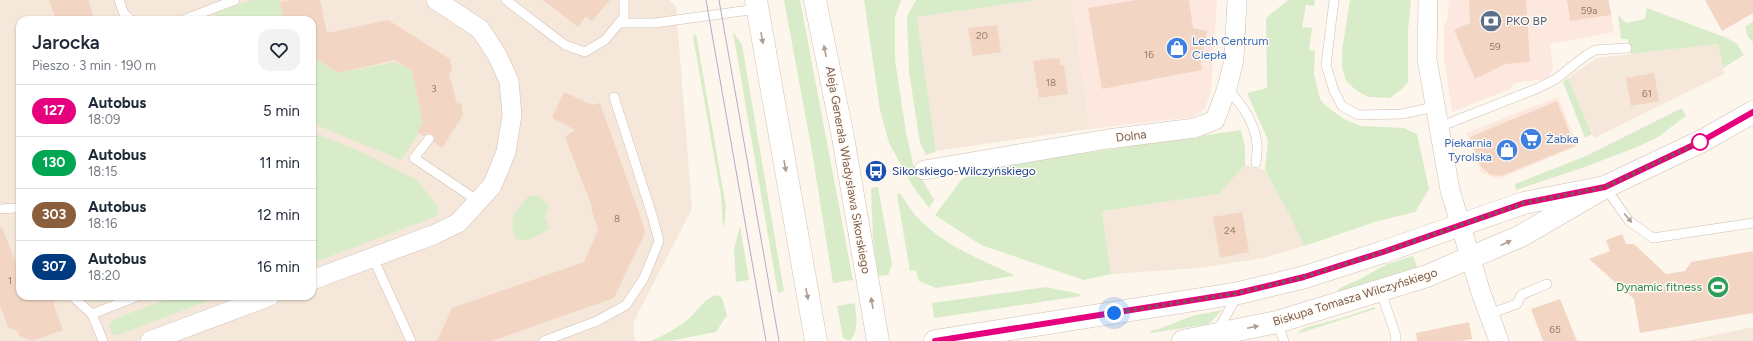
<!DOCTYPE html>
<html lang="pl">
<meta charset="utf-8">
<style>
body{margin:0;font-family:Figtree,sans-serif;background:#f2f2f3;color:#1f2937;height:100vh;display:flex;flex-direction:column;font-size:15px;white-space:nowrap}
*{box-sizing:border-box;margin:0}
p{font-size:13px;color:#747a83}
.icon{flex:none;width:22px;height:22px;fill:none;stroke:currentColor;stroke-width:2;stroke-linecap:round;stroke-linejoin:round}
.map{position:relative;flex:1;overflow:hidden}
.drawer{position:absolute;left:16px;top:16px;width:300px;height:284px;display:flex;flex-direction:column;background:#fff;border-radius:12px;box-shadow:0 1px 3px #0004}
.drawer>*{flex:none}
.badge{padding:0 8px;border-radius:13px;font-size:14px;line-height:26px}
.you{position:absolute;width:20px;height:20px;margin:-10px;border:3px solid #fff;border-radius:50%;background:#1a73e8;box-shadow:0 0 0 6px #1a73e833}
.map>.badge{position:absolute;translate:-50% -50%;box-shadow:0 0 0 2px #fff}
.round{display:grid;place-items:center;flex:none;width:42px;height:42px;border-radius:12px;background:#f2f2f3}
.summary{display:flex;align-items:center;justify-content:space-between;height:68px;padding:0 16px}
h1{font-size:19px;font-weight:600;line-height:30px}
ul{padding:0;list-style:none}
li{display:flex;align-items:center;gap:12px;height:52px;padding:0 16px;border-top:1px solid #e0e1e3}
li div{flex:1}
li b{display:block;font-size:15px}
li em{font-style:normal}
li .badge{min-width:44px;font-weight:700;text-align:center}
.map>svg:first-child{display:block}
.residential{fill:#f5e8da;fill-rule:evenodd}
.commercial{fill:#fde8e0}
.green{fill:#d8ecc9}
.building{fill:#f3d5c3}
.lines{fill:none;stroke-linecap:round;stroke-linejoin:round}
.service-casing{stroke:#d1beb0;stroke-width:10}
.minor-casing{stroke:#d1beb0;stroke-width:20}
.tertiary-casing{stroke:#d1beb0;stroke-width:23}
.secondary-casing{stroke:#d6c0b0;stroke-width:23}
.service{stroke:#fff;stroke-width:9}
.minor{stroke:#fff;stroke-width:19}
.tertiary{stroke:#fff;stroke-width:22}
.secondary{stroke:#fff;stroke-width:22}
.tram{stroke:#b9a8c9;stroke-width:1}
.oneway{fill:#af9d94}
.line-casing{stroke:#fff;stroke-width:9}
.line{stroke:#e6007e;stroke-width:6}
.walk{stroke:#7a5c4d;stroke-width:4;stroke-dasharray:0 7.2}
.stop-dot{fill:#fff;stroke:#e6007e;stroke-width:2}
.labels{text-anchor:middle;stroke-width:3;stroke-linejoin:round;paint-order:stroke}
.number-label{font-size:10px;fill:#987a6a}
.service-label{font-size:12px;fill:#4e5e75;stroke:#fffaf3;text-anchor:start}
.shop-label{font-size:12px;fill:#366cbe;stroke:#fffaf3;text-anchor:start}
.street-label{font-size:12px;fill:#7a5c4d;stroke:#fffaf3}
.transit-label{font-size:12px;fill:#164399;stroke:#fffaf3;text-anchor:start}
.leisure-label{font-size:12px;fill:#27864d;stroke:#fffaf3;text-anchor:end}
</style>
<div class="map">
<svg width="1753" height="341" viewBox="0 0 1753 341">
<rect width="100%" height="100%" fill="#fdf6ec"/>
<g class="residential">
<path d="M0,0H669L676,6L692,209L633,323L635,341H0ZM20,20H312V296H20Z"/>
<path d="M1037,0H1072L1090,129L936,151L917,17Z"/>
<path d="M1718,44L1724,74L1594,138L1568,78L1597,58Z"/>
<path d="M1245,165L1265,170L1292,220L1304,246L1263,258L1200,268L1111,274L1102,211L1219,194Z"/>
<path d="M1753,327V341H1686Z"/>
</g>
<g class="commercial">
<path d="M1072,0H1217L1211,91L1205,108L1194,117L1090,129Z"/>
<path d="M1449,0H1609L1614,32L1550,44L1553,68L1547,79L1514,83L1510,89L1452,112L1444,58V26L1447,20Z"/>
<path d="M1558,97L1578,146L1499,179L1481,173L1466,133Z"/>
</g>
<g class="green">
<path d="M252,0H279L284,20H216V13Z"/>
<path d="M784,0H800L853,280L833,283L812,152Z"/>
<path d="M864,0H901L895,17V60L906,132L913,164L934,200L929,208L912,185L889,143L880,110Z"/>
<path d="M916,0H1037L917,17L936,151L926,155L920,143L909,72L907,16Z"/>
<path d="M1288,0H1315L1314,6L1306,5L1302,27L1312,28L1309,50L1315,51L1314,74L1320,99L1326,106L1344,119L1360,126L1404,128L1417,134L1429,189L1415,212L1378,221L1304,246L1292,220L1265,170L1268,140L1247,93L1267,88L1266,18Z"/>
<path d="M1350,0H1411L1408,31V82L1402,89L1390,98L1368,97L1356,90L1346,81L1342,67V51Z"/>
<path d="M1647,8L1727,38L1737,44L1744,55L1723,68L1718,44L1631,54L1628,39H1621L1618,15L1626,23L1645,19Z"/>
<path d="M1753,22V42L1748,37L1745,27Z"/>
<path d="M733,32L742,45L784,291L778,293Z"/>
<path d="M696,34L726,207L724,228L723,226L721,196L693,37Z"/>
<path d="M312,56L338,73L396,62L412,71L423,123L417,132L419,133L401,160L312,123Z"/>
<path d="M1568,78L1592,134L1585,138L1563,82Z"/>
<path d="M1682,108L1686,116L1658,137L1637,147L1582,168L1516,190L1515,184L1586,156Z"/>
<path d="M1241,130L1245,147V165L1219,194L1102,211L1111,274L1084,280L981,245L935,215L962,179L990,167Z"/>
<path d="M312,132L364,153L417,180L438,207L437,216L312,263V185L317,183L314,177H312Z"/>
<path d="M878,187L892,264L888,275L878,276L873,239L871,188Z"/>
<path d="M900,193C905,201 911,211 918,218C944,246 980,259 1014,275V276L936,288L919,281L916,270L910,271L897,195Z"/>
<path d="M537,195L548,204V210L546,212L545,219L547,221L549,229C538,235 527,244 515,238L512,225L514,214L528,197Z"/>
<path d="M740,226L749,280L736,282L734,249Z"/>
<path d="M1413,256L1417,267L1339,291L1338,289L1362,278L1387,264Z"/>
<path d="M1046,287L1080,294L1081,296L934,318L932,303Z"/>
<path d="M718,295L722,298L727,315L716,332L669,341H651C664,335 676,329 687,320C698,312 704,297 718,295Z"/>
<path d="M79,296H115L113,300L94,302Z"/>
<path d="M175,296H221L118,335L112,334L109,325L112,320Z"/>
<path d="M855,303C856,316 859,329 851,340H847L843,338L837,306Z"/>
<path d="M1375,307V309L1297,334L1304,328L1342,318Z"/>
<path d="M1222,310L1209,324L1151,333L1150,331L1159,329L1192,316Z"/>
</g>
<g class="building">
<path d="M49,0H88L95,20H56Z"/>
<path d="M289,0H320L327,33L388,20L450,59L452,72L449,73L457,104L461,103L463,115L442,148L434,143L435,137L432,134L427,133L424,136L417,132L423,123L412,71L395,60L338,73L312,56V20H284L280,2Z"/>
<path d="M543,0H610L592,21L586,16L578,27Z"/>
<path d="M1136,0H1189L1193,28L1207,31L1201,63L1202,70L1102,89L1088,8Z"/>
<path d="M1469,0H1526L1530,62L1505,64L1475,79L1454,30L1470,23Z"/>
<path d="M1567,0H1608L1611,15L1570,21Z"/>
<path d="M1705,0H1753V13L1722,31Z"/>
<path d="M997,25L1001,52L973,56L968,28Z"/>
<path d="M1055,58V59L1059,58L1061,65H1064L1068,94L1039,98L1033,61Z"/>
<path d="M1654,73L1659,101L1631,106L1626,78Z"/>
<path d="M564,92L592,105L600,103L645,230V233L614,298L492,341H437L452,308L584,262L598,230L591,208L592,207L565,137L575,130L552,118Z"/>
<path d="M1557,101L1575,146L1501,176L1491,175L1481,167L1470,137Z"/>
<path d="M1242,212L1249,252L1220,258L1213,217Z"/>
<path d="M0,227H2L16,264L20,262V296H55L54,305L63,330L32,341L18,335L19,332L8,327L0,306Z"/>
<path d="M1622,234L1626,244H1634L1666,274L1685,271L1691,262L1753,251V313L1640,333L1634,299L1589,259L1610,251L1606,240Z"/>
<path d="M1560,299L1577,341H1543L1531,309Z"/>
<path d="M1469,322L1472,339L1461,341H1417L1416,333Z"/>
</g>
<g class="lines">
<g class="service-casing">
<g id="service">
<path d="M119,0L124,14L131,20"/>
<path d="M506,0L565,45L585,52L605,40L624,17V0"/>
<path d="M1334,0L1326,65L1334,91L1342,106L1358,115L1402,114L1434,107"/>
<path d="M183,20L235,0"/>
<path d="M619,23H655L757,9"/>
<path d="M1227,88C1241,104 1255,122 1257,144C1258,150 1256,157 1256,163"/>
<path d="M1439,127L1536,89L1556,79L1585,56L1595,50L1627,48"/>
<path d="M429,139L414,158L478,201"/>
<path d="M1605,187L1629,221L1653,238L1753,223"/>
<path d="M0,209L17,208"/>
<path d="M373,258L411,341"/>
<path d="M1381,292L1396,336L1395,341"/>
<path d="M72,296L92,314L103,341"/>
<path d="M92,314L138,296"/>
<path d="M1489,314L1517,304L1521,295L1547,284"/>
<path d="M1277,322L1284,341"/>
<path d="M1217,332L1238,294"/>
<path d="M544,341L597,321L626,305L644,278L659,241L652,215L614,97"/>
</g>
</g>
<g class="minor-casing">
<g id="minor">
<path d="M1428,0L1427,59L1450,190L1481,293L1499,341"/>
<path d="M924,170L1108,139L1195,128L1215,120L1227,88L1234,60L1237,0"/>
<path d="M312,280L433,235L458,223L492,186L506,152L512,115L509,81L497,55L480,29L436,0"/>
<path d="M150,341L270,296"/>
</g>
</g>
<g class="tertiary-casing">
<g id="tertiary">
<path d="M935,341L1239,293L1305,277L1383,252L1524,203L1605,187"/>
<path d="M1183,341L1277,322L1427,276L1521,236L1605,187L1702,141L1753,112"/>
</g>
</g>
<g class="secondary-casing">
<g id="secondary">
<path d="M756,0L816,341"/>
<path d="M815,0L843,137L878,341"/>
</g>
</g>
<use href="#service" class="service"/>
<use href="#minor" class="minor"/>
<use href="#tertiary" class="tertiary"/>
<use href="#secondary" class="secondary"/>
<g class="tram">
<path d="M706,0L766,341"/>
<path d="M719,0L779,341"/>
</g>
</g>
<defs><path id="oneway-solid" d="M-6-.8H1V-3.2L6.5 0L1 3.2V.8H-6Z"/></defs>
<g class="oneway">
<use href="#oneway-solid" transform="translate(762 38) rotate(80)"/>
<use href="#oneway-solid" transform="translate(825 51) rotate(-101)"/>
<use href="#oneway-solid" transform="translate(785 166) rotate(80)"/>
<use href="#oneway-solid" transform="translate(1628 218) rotate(49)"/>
<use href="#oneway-solid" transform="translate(1506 243) rotate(-24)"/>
<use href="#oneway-solid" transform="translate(807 294) rotate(79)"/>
<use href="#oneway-solid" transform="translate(872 303) rotate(-100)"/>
<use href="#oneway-solid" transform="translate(1253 327) rotate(-12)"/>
</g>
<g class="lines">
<g class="line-casing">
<path id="line" d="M935,341L1238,293L1304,277L1383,252L1524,203L1605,187L1702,141L1753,112"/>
</g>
<use href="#line" class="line"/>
<path class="walk" d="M1114,313L1238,293L1304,277L1383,252L1524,203L1605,187L1702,141L1700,142"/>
</g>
<defs>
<g id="bank-disc" transform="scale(1.15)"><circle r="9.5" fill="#5c6f8a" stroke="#fffaf3"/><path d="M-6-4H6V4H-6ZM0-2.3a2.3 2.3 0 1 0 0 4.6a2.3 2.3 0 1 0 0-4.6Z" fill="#fff"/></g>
<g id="shop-disc" transform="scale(1.15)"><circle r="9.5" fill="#3f7fe0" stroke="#fffaf3"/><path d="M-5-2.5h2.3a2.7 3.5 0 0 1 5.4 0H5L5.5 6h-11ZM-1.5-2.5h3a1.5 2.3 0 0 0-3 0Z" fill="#fff"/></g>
<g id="supermarket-disc" transform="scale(1.15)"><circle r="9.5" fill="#3f7fe0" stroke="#fffaf3"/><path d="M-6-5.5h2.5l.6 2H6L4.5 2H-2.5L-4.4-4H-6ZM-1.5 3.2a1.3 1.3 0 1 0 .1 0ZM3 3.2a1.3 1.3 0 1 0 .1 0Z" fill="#fff"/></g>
<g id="bus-disc" transform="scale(1.15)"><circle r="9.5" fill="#1a4fb4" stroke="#fffaf3"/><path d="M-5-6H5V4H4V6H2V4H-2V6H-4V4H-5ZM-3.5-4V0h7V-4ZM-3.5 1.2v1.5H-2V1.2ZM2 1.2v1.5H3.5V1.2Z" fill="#fff"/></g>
<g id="stadium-disc" transform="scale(1.15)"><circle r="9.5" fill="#2e9e5b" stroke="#fffaf3"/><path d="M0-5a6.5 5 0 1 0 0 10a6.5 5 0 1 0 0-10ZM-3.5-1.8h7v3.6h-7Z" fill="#fff"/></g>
</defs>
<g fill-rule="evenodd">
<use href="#bank-disc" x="1491" y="21"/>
<use href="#shop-disc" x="1177" y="48"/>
<use href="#supermarket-disc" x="1531" y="139"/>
<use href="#shop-disc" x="1507" y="150"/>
<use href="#bus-disc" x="876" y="171"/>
<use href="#stadium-disc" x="1718" y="287"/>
</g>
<circle class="stop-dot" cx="1700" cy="142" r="8"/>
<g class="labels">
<g class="number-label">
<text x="1589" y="14">59a</text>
<text x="982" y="39">20</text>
<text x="1495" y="50">59</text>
<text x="1149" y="58">16</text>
<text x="1051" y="86">18</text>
<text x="434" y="92">3</text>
<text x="1647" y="97">61</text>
<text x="617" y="222">8</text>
<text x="1230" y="234">24</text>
<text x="10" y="284">1</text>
<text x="1555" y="333">65</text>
</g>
<g class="service-label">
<text x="1506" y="25">PKO BP</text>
</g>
<g class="shop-label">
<text x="1192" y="45">Lech Centrum<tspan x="1192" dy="14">Ciepła</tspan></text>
<text x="1546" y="143">Żabka</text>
<text x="1492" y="147" text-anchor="end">Piekarnia<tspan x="1492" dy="14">Tyrolska</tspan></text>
</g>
<g class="street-label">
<text transform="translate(1131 136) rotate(-7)" y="4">Dolna</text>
<text transform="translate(848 170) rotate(80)" y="4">Aleja Generała Władysława Sikorskiego</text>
<text transform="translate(1355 297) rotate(-17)" y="4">Biskupa Tomasza Wilczyńskiego</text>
</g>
<g class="transit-label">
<text x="892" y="175">Sikorskiego-Wilczyńskiego</text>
</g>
<g class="leisure-label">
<text x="1702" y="291">Dynamic fitness</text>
</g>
</g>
</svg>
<div class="you" style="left:1114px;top:313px"></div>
<section class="drawer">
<div class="summary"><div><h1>Jarocka</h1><p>Pieszo · 3 min · 190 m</p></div><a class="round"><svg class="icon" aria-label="heart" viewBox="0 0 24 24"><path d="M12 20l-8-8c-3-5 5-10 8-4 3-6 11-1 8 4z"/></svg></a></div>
<ul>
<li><span class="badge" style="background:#e6007e;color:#fff">127</span><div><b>Autobus</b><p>18:09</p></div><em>5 min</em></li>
<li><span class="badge" style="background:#00a651;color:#fff">130</span><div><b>Autobus</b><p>18:15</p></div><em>11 min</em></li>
<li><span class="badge" style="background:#8b5e3c;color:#fff">303</span><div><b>Autobus</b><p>18:16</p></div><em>12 min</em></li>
<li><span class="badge" style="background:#003b80;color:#fff">307</span><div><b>Autobus</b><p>18:20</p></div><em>16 min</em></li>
</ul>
</section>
</div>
